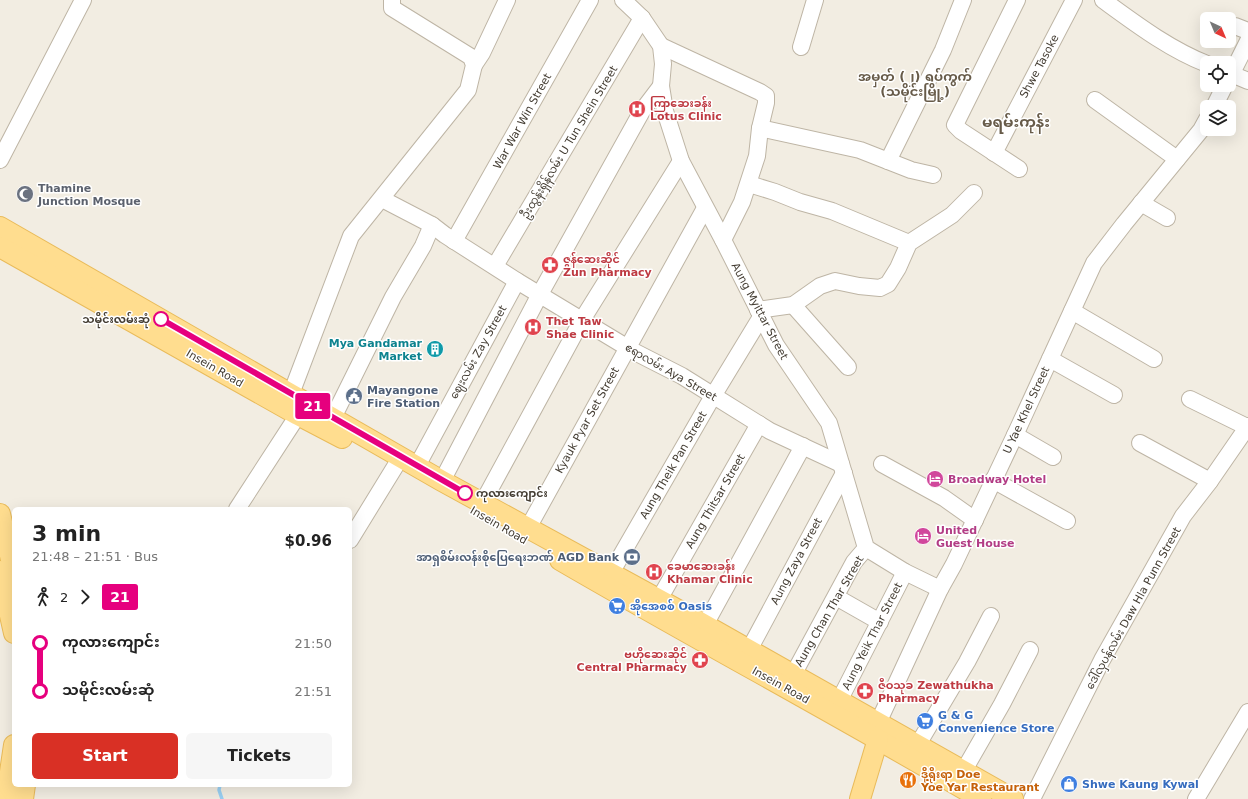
<!DOCTYPE html>
<meta charset="utf-8">
<style>
body{margin:0;font-family:"DejaVu Sans","Noto Sans Myanmar",sans-serif;background:#f6f6f6;color:#222;height:100vh;display:flex;flex-direction:column;font-size:15px;white-space:nowrap}
*{box-sizing:border-box;margin:0}
p{font-size:13px;color:#767676}
.icon{flex:none;width:22px;height:22px;fill:none;stroke:currentColor;stroke-width:2;stroke-linecap:round;stroke-linejoin:round}
.map{position:relative;flex:1;overflow:hidden}
.sheet{position:absolute;left:12px;top:507px;width:340px;height:280px;display:flex;flex-direction:column;background:#fff;border-radius:6px;box-shadow:0 4px 16px #0002}
.sheet>*{flex:none}
.badge{padding:0 8px;border-radius:3px;font-size:14px;line-height:26px}
.needle{width:26px;rotate:136deg}
.buttons{position:absolute;left:1200px;top:12px;display:grid;gap:8px}
.buttons a{display:grid;place-items:center;width:36px;height:36px;border-radius:6px;background:#fff;box-shadow:0 4px 16px #0002;font-size:20px}
.map>.badge{position:absolute;translate:-50% -50%;box-shadow:0 0 0 2px #fff}
.legs{display:flex;align-items:center;gap:6px;height:44px;padding:0 20px;font-size:13px}
.legs p{margin-inline-start:auto}
.headline{display:flex;align-items:center;justify-content:space-between;height:68px;padding:0 20px}
h1{font-size:22px;font-weight:700;line-height:30px}
.cta{display:flex;gap:8px;margin-top:auto;padding:8px 20px}
.cta a{flex:1;height:46px;border-radius:6px;background:#d93025;color:#fff;font-size:16px;font-weight:700;line-height:46px;text-align:center}
.cta a+a{background:#f6f6f6;color:#222}
ul{padding:0 20px;list-style:none}
li{display:flex;align-items:center;gap:14px;height:48px;font-size:15px}
li i{display:grid;place-items:center;width:6px;height:100%;margin:0 5px;background:currentColor}
li i::after{content:'';width:10px;height:10px;margin:-5px;border:3px solid;border-radius:50%;background:#fff}
li p{margin-inline-start:auto}
li:first-child i{background:linear-gradient(#0000 50%,currentColor 0)}
li:last-child i{background:linear-gradient(currentColor 50%,#0000 0)}
.map>svg:first-child{display:block}
.lines{fill:none;stroke-linecap:round;stroke-linejoin:round}
.stream{stroke:#9ad0f3;stroke-width:3.5}
.minor-casing{stroke:#beb5a5;stroke-width:18}
.major-casing{stroke:#e9bb5a;stroke-width:22}
.minor{stroke:#fff;stroke-width:16}
.major{stroke:#ffdd8f;stroke-width:20}
.line-1-casing{stroke:#fff;stroke-width:9}
.line-1{stroke:#e6007e;stroke-width:6}
.stop-1-dot{fill:#fff;stroke:#e6007e;stroke-width:2}
.labels{text-anchor:middle;stroke-width:3;stroke-linejoin:round;paint-order:stroke}
.street-label{font-size:11px;fill:#443d33;stroke:#fff}
.health-label{font-size:11px;font-weight:bold;fill:#be3a42;stroke:#fff;text-anchor:start}
.worship-label{font-size:11px;font-weight:bold;fill:#5b616d;stroke:#fff;text-anchor:start}
.stop-label{font-size:11px;font-weight:bold;fill:#443d33;stroke:#fff;text-anchor:end}
.culture-label{font-size:11px;font-weight:bold;fill:#0d838f;stroke:#fff;text-anchor:end}
.service-label{font-size:11px;font-weight:bold;fill:#4e5e75;stroke:#fff;text-anchor:start}
.hotel-label{font-size:11px;font-weight:bold;fill:#b23c85;stroke:#fff;text-anchor:start}
.shop-label{font-size:11px;font-weight:bold;fill:#366cbe;stroke:#fff;text-anchor:start}
.food-label{font-size:11px;font-weight:bold;fill:#c56008;stroke:#fff;text-anchor:start}
.quarter-label{font-size:13px;font-weight:bold;fill:#675b49;stroke:#fff}
.district-label{font-size:15px;font-weight:bold;fill:#675b49;stroke:#fff}
</style>
<div class="map">
<svg width="1248" height="799" viewBox="0 0 1248 799">
<rect width="100%" height="100%" fill="#f2ede2"/>
<g class="lines">
<path class="stream" d="M220,785L219,790L222,799"/>
<g class="minor-casing">
<g id="minor">
<path d="M623,0L642,18L661,46L663,64L661,86L665,111L681,161L723,240L776,345L829,423L866,548L905,572L940,589"/>
<path d="M1017,0L955,125L961,131L1019,169"/>
<path d="M1103,0C1136,24 1169,49 1207,64"/>
<path d="M1229,26H1235L1248,31"/>
<path d="M661,46L760,92L766,96V103L760,128L757,156L742,202L723,240"/>
<path d="M801,47L815,0"/>
<path d="M474,65L482,53L507,0"/>
<path d="M1229,73L1248,81"/>
<path d="M1229,79L1248,41"/>
<path d="M1095,100L1177,159"/>
<path d="M1214,107L1225,85"/>
<path d="M760,128L860,150L911,170L933,175"/>
<path d="M994,153L1074,0"/>
<path d="M0,160L83,0"/>
<path d="M888,161L943,50L963,0"/>
<path d="M749,184L775,192L800,202L832,211L909,243"/>
<path d="M382,199L432,225L445,235L517,281L633,351L682,376L770,431L841,464"/>
<path d="M1141,203L1167,218"/>
<path d="M454,241L590,0"/>
<path d="M495,266L642,18"/>
<path d="M793,305L848,367"/>
<path d="M758,310L793,305L820,286L835,281L859,286L880,288L888,284L898,268L909,243L952,215L974,193"/>
<path d="M1072,311L1154,359"/>
<path d="M1050,359L1114,395"/>
<path d="M291,394L351,236L468,90L474,65L471,57L392,8V0"/>
<path d="M1190,399L1247,427"/>
<path d="M328,428L393,297L423,246L432,225"/>
<path d="M1015,435L1053,457"/>
<path d="M1140,443L1210,481"/>
<path d="M882,464L944,498L975,520"/>
<path d="M417,466L517,281"/>
<path d="M993,480L1067,521"/>
<path d="M442,481L540,294L642,111L661,86"/>
<path d="M483,502L582,320L681,161"/>
<path d="M237,509L298,415"/>
<path d="M528,528L705,208"/>
<path d="M350,540L401,457"/>
<path d="M611,573L713,396L761,317"/>
<path d="M836,597L880,622"/>
<path d="M653,610L759,424"/>
<path d="M705,625L803,446"/>
<path d="M749,650L844,473"/>
<path d="M793,675L854,562L866,548"/>
<path d="M839,701L905,572"/>
<path d="M878,734V723L940,589L954,564L1015,435L1094,263L1124,224L1201,130L1207,119"/>
<path d="M917,746L967,662L991,616"/>
<path d="M963,772L1002,704L1030,650"/>
<path d="M1032,799L1102,660L1183,516L1210,481L1248,426"/>
<path d="M1196,799L1248,712"/>
</g>
</g>
<g class="major-casing">
<g id="major">
<path d="M0,227L442,481L689,616L1013,799"/>
<path d="M0,247L298,415L342,438"/>
<path d="M0,514L14,572"/>
<path d="M560,560C699,641 842,717 981,799"/>
<path d="M0,571L14,633"/>
<path d="M6,799L14,745"/>
<path d="M23,799L25,785"/>
<path d="M860,799L878,739"/>
</g>
</g>
<use href="#minor" class="minor"/>
<use href="#major" class="major"/>
</g>
<g class="lines">
<g class="line-1-casing">
<path id="line-1" d="M161,319L465,493"/>
</g>
<use href="#line-1" class="line-1"/>
</g>
<defs>
<g id="hospital-disc" transform="scale(0.9)"><circle r="9.5" fill="#e0444e" stroke="#fff"/><path d="M-5-5h3v3.5h4V-5h3V5h-3V1.5h-4V5h-3Z" fill="#fff"/></g>
<g id="mosque-disc" transform="scale(0.9)"><circle r="9.5" fill="#6b7280" stroke="#fff"/><path d="M3.5-4.9A6 6 0 1 0 3.5 4.9A5 5 0 1 1 3.5-4.9Z" fill="#fff"/></g>
<g id="pharmacy-disc" transform="scale(0.9)"><circle r="9.5" fill="#e0444e" stroke="#fff"/><path d="M-2-6h4v4h4v4h-4v4h-4v-4h-4v-4h4Z" fill="#fff"/></g>
<g id="building-disc" transform="scale(0.9)"><circle r="9.5" fill="#0f9aa8" stroke="#fff"/><path d="M-4-6H4V6H1V3H-1V6H-4ZM-2.5-4.3h1.7v1.8h-1.7ZM.8-4.3h1.7v1.8H.8ZM-2.5-1h1.7V.8h-1.7ZM.8-1h1.7V.8H.8Z" fill="#fff"/></g>
<g id="civic-disc" transform="scale(0.9)"><circle r="9.5" fill="#5c6f8a" stroke="#fff"/><path d="M-.6-6.5H3V-4.5H.6V-3L4-1V1h2V6H-6V1h2V-1L-.6-3ZM-1.2 2.5V6h2.4V2.5Z" fill="#fff"/></g>
<g id="hotel-disc" transform="scale(0.9)"><circle r="9.5" fill="#d1479c" stroke="#fff"/><path d="M-6-4.5h1.5V1H6V5H4.5V3h-9V5H-6ZM-4 0a1.8 1.8 0 1 1 3.6 0ZM.5 0V-2.5h3Q6-2.5 6 0Z" fill="#fff"/></g>
<g id="bank-disc" transform="scale(0.9)"><circle r="9.5" fill="#5c6f8a" stroke="#fff"/><path d="M-6-4H6V4H-6ZM0-2.3a2.3 2.3 0 1 0 0 4.6a2.3 2.3 0 1 0 0-4.6Z" fill="#fff"/></g>
<g id="supermarket-disc" transform="scale(0.9)"><circle r="9.5" fill="#3f7fe0" stroke="#fff"/><path d="M-6-5.5h2.5l.6 2H6L4.5 2H-2.5L-4.4-4H-6ZM-1.5 3.2a1.3 1.3 0 1 0 .1 0ZM3 3.2a1.3 1.3 0 1 0 .1 0Z" fill="#fff"/></g>
<g id="restaurant-disc" transform="scale(0.9)"><circle r="9.5" fill="#e8710a" stroke="#fff"/><path d="M-5-6h1v4h1v-4h1v4h1v-4h1v5L-1.5 .5V6h-2V.5L-5-1ZM5-6V6H3V1.5H1.5Q1.5-4 5-6Z" fill="#fff"/></g>
<g id="shop-disc" transform="scale(0.9)"><circle r="9.5" fill="#3f7fe0" stroke="#fff"/><path d="M-5-2.5h2.3a2.7 3.5 0 0 1 5.4 0H5L5.5 6h-11ZM-1.5-2.5h3a1.5 2.3 0 0 0-3 0Z" fill="#fff"/></g>
</defs>
<g fill-rule="evenodd">
<use href="#hospital-disc" x="637" y="109"/>
<use href="#mosque-disc" x="25" y="194"/>
<use href="#pharmacy-disc" x="550" y="265"/>
<use href="#hospital-disc" x="533" y="327"/>
<use href="#building-disc" x="435" y="349"/>
<use href="#civic-disc" x="354" y="396"/>
<use href="#hotel-disc" x="935" y="479"/>
<use href="#hotel-disc" x="923" y="536"/>
<use href="#bank-disc" x="632" y="557"/>
<use href="#hospital-disc" x="654" y="572"/>
<use href="#supermarket-disc" x="617" y="606"/>
<use href="#pharmacy-disc" x="700" y="660"/>
<use href="#pharmacy-disc" x="865" y="691"/>
<use href="#supermarket-disc" x="925" y="721"/>
<use href="#restaurant-disc" x="908" y="780"/>
<use href="#shop-disc" x="1069" y="784"/>
</g>
<g class="stop-1-dot">
<circle cx="161" cy="319" r="7"/>
<circle cx="465" cy="493" r="7"/>
</g>
<g class="labels">
<g class="street-label">
<text transform="translate(1039 66) rotate(-62)" y="4">Shwe Tasoke</text>
<text transform="translate(522 121) rotate(-61)" y="4">War War Win Street</text>
<text transform="translate(569 142) rotate(-59)" y="4">ဦးထွန်းရှိန်လမ်း U Tun Shein Street</text>
<text transform="translate(760 311) rotate(62)" y="4">Aung Myittar Street</text>
<text transform="translate(478 352) rotate(-61)" y="4">ဈေးလမ်း Zay Street</text>
<text transform="translate(215 368) rotate(30)" y="4">Insein Road</text>
<text transform="translate(671 372) rotate(30)" y="4">ဧရာလမ်း Aya Street</text>
<text transform="translate(1026 410) rotate(-65)" y="4">U Yae Khel Street</text>
<text transform="translate(587 420) rotate(-61)" y="4">Kyauk Pyar Set Street</text>
<text transform="translate(673 465) rotate(-60)" y="4">Aung Theik Pan Street</text>
<text transform="translate(715 501) rotate(-60)" y="4">Aung Thitsar Street</text>
<text transform="translate(499 525) rotate(30)" y="4">Insein Road</text>
<text transform="translate(796 561) rotate(-62)" y="4">Aung Zaya Street</text>
<text transform="translate(1133 608) rotate(-61)" y="4">ဒေါ်လှပန်လမ်း Daw Hla Punn Street</text>
<text transform="translate(829 611) rotate(-60)" y="4">Aung Chan Thar Street</text>
<text transform="translate(872 636) rotate(-63)" y="4">Aung Yeik Thar Street</text>
<text transform="translate(781 685) rotate(29)" y="4">Insein Road</text>
</g>
<g class="health-label">
<text x="650" y="107">ကြာဆေးခန်း<tspan x="650" dy="13">Lotus Clinic</tspan></text>
<text x="563" y="263">ဇွန်ဆေးဆိုင်<tspan x="563" dy="13">Zun Pharmacy</tspan></text>
<text x="546" y="325">Thet Taw<tspan x="546" dy="13">Shae Clinic</tspan></text>
<text x="667" y="570">ခေမာဆေးခန်း<tspan x="667" dy="13">Khamar Clinic</tspan></text>
<text x="687" y="658" text-anchor="end">ဗဟိုဆေးဆိုင်<tspan x="687" dy="13">Central Pharmacy</tspan></text>
<text x="878" y="689">ဇီဝသုခ Zewathukha<tspan x="878" dy="13">Pharmacy</tspan></text>
</g>
<g class="worship-label">
<text x="38" y="192">Thamine<tspan x="38" dy="13">Junction Mosque</tspan></text>
</g>
<g class="stop-label">
<text x="150" y="323">သမိုင်းလမ်းဆုံ</text>
<text x="476" y="497" text-anchor="start">ကုလားကျောင်း</text>
</g>
<g class="culture-label">
<text x="422" y="347">Mya Gandamar<tspan x="422" dy="13">Market</tspan></text>
</g>
<g class="service-label">
<text x="367" y="394">Mayangone<tspan x="367" dy="13">Fire Station</tspan></text>
<text x="619" y="561" text-anchor="end">အာရှစိမ်းလန်းစိုပြေရေးဘဏ် AGD Bank</text>
</g>
<g class="hotel-label">
<text x="948" y="483">Broadway Hotel</text>
<text x="936" y="534">United<tspan x="936" dy="13">Guest House</tspan></text>
</g>
<g class="shop-label">
<text x="630" y="610">အိုအေစစ် Oasis</text>
<text x="938" y="719">G &amp; G<tspan x="938" dy="13">Convenience Store</tspan></text>
<text x="1082" y="788">Shwe Kaung Kywal</text>
</g>
<g class="food-label">
<text x="921" y="778">ဒို့ရိုးရာ Doe<tspan x="921" dy="13">Yoe Yar Restaurant</tspan></text>
</g>
<g class="quarter-label">
<text x="915" y="81">အမှတ် (၂) ရပ်ကွက်<tspan x="915" dy="15">(သမိုင်းမြို့)</tspan></text>
</g>
<g class="district-label">
<text x="1016" y="127">မရမ်းကုန်း</text>
</g>
</g>
</svg>
<div class="buttons">
<a><svg class="needle" viewBox="-14 -14 28 28"><path d="M0-13l5 13h-10z" fill="#e53935"/><path d="M0 13l5-13h-10z" fill="#767676"/></svg></a>
<a><svg class="icon" aria-label="locate" viewBox="0 0 24 24"><circle cx="12" cy="12" r="6"/><path d="M12 2v4M12 18v4M2 12h4M18 12h4"/></svg></a>
<a><svg class="icon" aria-label="layers" viewBox="0 0 24 24"><path d="M12 4l9 5-9 5-9-5zM3 14l9 5 9-5"/></svg></a>
</div>
<b class="badge" style="left:313px;top:406px;background:#e6007e;color:#fff">21</b>
<section class="sheet">
<div class="headline"><div><h1>3 min</h1><p>21:48 – 21:51 · Bus</p></div><b>$0.96</b></div>
<div class="legs"><svg class="icon" aria-label="walk" viewBox="0 0 24 24"><circle cx="13" cy="4" r="2"/><path d="M13 8l-2 6 4 7M11 14l-3 7M7 12l3-4h3l4 4"/></svg>2<svg class="icon" aria-label="forward" viewBox="0 0 24 24"><path d="M9 5l7 7-7 7"/></svg><b class="badge" style="background:#e6007e;color:#fff">21</b></div>
<ul>
<li><i style="color:#e6007e"></i><b>ကုလားကျောင်း</b><p>21:50</p></li>
<li><i style="color:#e6007e"></i><b>သမိုင်းလမ်းဆုံ</b><p>21:51</p></li>
</ul>
<div class="cta"><a>Start</a><a>Tickets</a></div>
</section>
</div>
